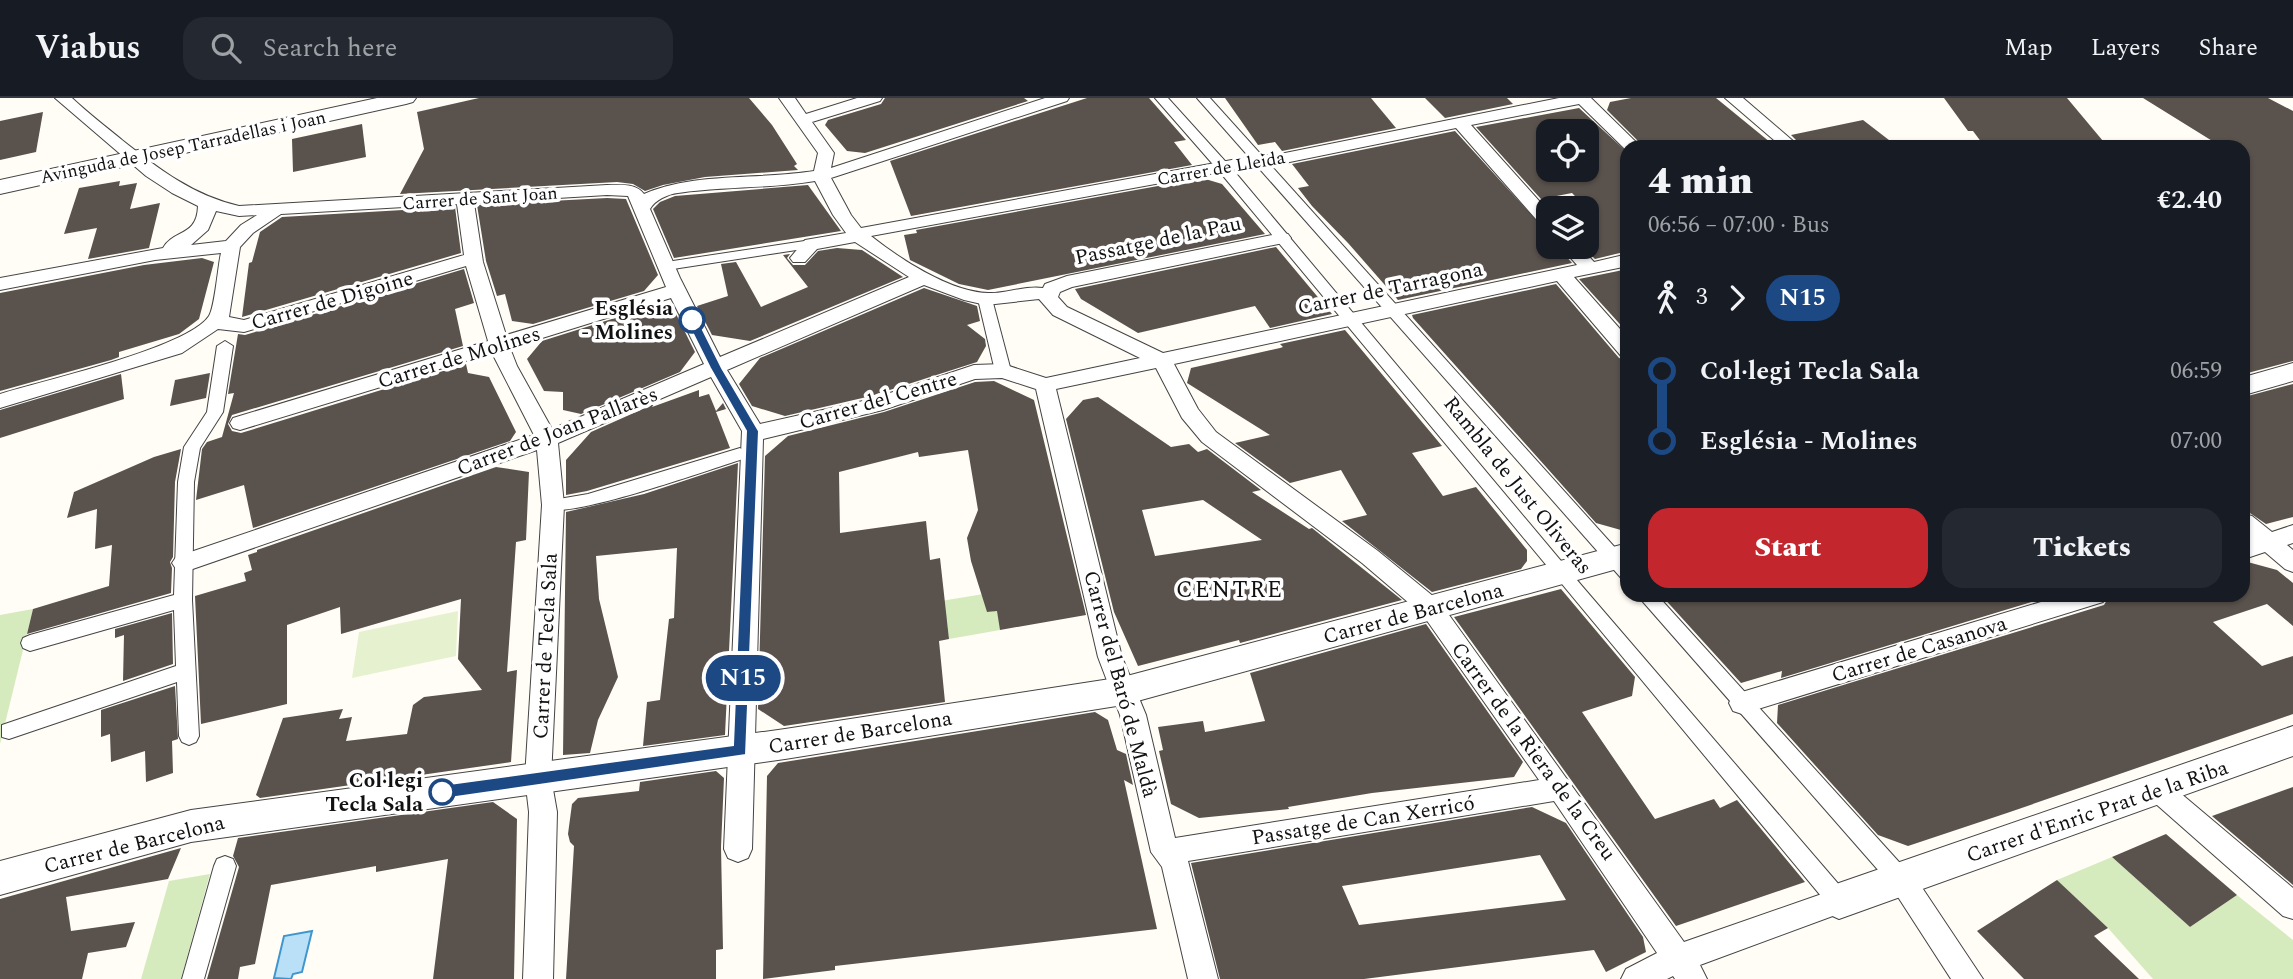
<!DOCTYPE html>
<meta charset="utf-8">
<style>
body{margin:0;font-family:Spectral,serif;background:#242831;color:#f1f3f6;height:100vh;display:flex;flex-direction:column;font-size:26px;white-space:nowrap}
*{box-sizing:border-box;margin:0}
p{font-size:23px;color:#9ea1a6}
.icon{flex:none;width:38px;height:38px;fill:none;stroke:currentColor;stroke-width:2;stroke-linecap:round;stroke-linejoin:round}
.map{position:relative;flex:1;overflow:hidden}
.side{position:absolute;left:1620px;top:42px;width:630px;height:462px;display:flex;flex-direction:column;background:#171b24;border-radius:21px;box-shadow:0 2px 5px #0004}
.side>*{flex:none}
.badge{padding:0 14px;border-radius:23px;font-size:24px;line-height:46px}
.controls{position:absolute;left:1536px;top:21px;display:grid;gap:14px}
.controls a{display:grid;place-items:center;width:63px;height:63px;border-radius:14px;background:#171b24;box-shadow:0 2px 5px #0004;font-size:35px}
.map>.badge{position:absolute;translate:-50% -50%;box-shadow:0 0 0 4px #fff}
.legs{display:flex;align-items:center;gap:10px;height:77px;padding:0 28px;font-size:23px}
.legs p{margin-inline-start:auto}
.head{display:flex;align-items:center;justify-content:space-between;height:119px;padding:0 28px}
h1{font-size:38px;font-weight:800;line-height:52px}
.action{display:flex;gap:14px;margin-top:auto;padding:14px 28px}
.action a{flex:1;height:80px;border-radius:21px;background:#c4262e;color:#fff;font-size:28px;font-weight:800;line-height:80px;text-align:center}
.action a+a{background:#242831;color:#f1f3f6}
ul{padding:0 28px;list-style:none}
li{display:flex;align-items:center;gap:24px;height:70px;font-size:26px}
li i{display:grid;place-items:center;width:10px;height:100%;margin:0 9px;background:currentColor}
li i::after{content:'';width:18px;height:18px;margin:-9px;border:5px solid;border-radius:50%;background:#171b24}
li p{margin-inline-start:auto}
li:first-child i{background:linear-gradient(#0000 50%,currentColor 0)}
li:last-child i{background:linear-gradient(currentColor 50%,#0000 0)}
header{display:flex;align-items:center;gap:42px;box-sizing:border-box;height:98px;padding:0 35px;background:#171b24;border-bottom:2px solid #363941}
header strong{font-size:33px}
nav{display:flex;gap:38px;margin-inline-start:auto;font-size:24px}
.search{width:490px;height:63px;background:#242831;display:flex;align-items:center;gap:18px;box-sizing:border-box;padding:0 24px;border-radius:21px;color:#9ea1a6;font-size:26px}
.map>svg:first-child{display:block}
.green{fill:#d5ebbd}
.pitch{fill:#e6f2cf}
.water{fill:#b9e0f7;stroke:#3f96cf;stroke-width:2}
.building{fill:#5a524d;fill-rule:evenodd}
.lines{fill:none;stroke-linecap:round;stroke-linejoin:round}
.pedestrian-casing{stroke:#444;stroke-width:2}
.minor-casing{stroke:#444;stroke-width:2}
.tertiary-casing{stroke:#444;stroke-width:2}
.pedestrian{fill:#fff;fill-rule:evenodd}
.minor{fill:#fff;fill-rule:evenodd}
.tertiary{fill:#fff;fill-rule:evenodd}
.line-1{fill:#1c4883;stroke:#fff;stroke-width:2}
.stop-1-dot{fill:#fff;stroke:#1c4883;stroke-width:3.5}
.labels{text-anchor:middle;stroke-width:7;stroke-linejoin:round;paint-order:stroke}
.far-street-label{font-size:18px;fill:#111;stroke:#fff}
.street-label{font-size:21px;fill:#111;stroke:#fff}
.stop-label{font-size:21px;font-weight:bold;fill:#111;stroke:#fff;text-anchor:end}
.neighbourhood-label{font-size:23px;letter-spacing:2px;fill:#111;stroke:#fff}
</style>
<header>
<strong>Viabus</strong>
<div class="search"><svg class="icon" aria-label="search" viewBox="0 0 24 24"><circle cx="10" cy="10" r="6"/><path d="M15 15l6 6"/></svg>Search here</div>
<nav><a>Map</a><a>Layers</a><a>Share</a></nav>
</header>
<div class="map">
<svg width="2293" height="881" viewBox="0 0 2293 881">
<rect width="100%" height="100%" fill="#fffdf5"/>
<g class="green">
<path d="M1002,493L986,511L988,514L1000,512V532L949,541L947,522L935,504Z"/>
<path d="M33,511L0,646V517Z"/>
<path d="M2112,759L2190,829L2237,797L2293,842V881H2153L2108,830L2057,782Z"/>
<path d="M210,776L181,881H141L169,783Z"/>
</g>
<path class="pitch" d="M458,513L456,558L352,580L359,534Z"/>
<path class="water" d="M312,833L302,874L293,876L291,881L274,880L284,838Z"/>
<g class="building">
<path d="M479,0H749L772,27L797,66L794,68L798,72L705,79L663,87L645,93L633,86L617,84L400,96L424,51L417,14Z"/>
<path d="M885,0H1024L1028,3L865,55L847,53L825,27L828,22L881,6Z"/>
<path d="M1087,0H1149L1186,42L1174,44L1192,67L911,118L890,63Z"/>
<path d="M1225,0H1371L1396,30L1282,53L1275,44L1258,47Z"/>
<path d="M1425,0H1507L1513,6L1445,20Z"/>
<path d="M1631,0H1716L1776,49H1644L1607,12L1610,4Z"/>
<path d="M1944,0H2067L2108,49H1985L1973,33H1968Z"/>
<path d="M2143,0H2268L2293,13V263L2244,276V49H2222Z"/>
<path d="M1579,10L1628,55V153L1595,161L1587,153V110L1572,95L1541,101L1476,29ZM1549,33H1587V72H1549Z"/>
<path d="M43,14L36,54L0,62V23Z"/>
<path d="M1863,22L1898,49H1803L1791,37Z"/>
<path d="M362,26L366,59L293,74L292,41Z"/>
<path d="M1455,33L1549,136V149H1558L1572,165L1398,202L1348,145L1312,108L1298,90L1309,88L1292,66Z"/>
<path d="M1202,80L1222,86L1265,136L988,192L959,186L910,162L904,137L917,135L916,132Z"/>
<path d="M120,83L119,88L137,85L130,111L160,105L149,150L88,161L97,130L64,136L79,90Z"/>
<path d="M808,87L841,133L674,160L653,111L660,104L675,98Z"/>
<path d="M607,100L626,101L658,177L644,193L533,226L512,223L505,196L497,198L486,163L477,107Z"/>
<path d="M455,109L461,155L242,219L249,165L252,164L260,134L282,119Z"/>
<path d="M1276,149L1332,216L1270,230L1255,208L1138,235L1081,201L1075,191Z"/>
<path d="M837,150L862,152L903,179L750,243L712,237L697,208L728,198L721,166L736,164L761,209L808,189L783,157L790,156L787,160L793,167H805L818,153Z"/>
<path d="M202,160L214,164L199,221L179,236L119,254V259L111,262L0,293V195L144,167Z"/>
<path d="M464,171L474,205L455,211L463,248L232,317L228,326L232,333L241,335L466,266L468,275L489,279L516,334L510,343L253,430L244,387L196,402L202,351L207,344L222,339L234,295L228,296L238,236L245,237Z"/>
<path d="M1628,171V235L1579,181Z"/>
<path d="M1556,186L1619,260L1628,262V434L1596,425L1413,220L1412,217Z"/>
<path d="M924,190L977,208L980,223L967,227L985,241L986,248L977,264L871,298L785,318L752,308L739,286L760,260Z"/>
<path d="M653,208L674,212L695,254L680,274L581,316L563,312V294L544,293L527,261L542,243Z"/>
<path d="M1345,232L1442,348L1412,355L1443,398L1476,389L1527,452V463L1521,471L1432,494L1342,423L1367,417L1341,372L1290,385L1235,345L1270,337L1187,285L1191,270L1280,250L1283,249L1280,246Z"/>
<path d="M210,275L206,300L170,308L175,282Z"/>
<path d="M121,276L124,301L0,340V312Z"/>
<path d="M994,283L1034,302L1086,517L1000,532L997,513L987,514L971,463L967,440L978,412L968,352L919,359L918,354L839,374L840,435L926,423L930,462L940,460L949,541L939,543L945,604L784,628L758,611L765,358L788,338L884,314L975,284Z"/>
<path d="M2293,286V419L2266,426L2244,411V299Z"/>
<path d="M699,292V299L709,296L716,313L723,305L726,311L716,314L730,350L587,393L566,397V362L591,334L654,306L652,309Z"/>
<path d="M1098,299L1171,349L1189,346L1198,354L1207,351L1261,392L1252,394L1309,431L1312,430L1402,502L1240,545L1239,542L1138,568L1114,514L1066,321L1083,302ZM1203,402L1262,442L1155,458L1142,412Z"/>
<path d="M181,351L175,384L173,459L170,464L172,470L171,495L27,536L33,511L109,488L112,447L95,451L97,411L67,420L74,394L154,359Z"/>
<path d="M738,365L725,637L643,648L647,604L660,602L669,521L674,520L677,450L596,458L599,501L618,579L598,622L590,655L563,657L566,414L644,396Z"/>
<path d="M496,369L529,374L526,442L516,444L507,574L517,572L511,664L260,700L256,697L283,620L343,611L339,621L352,619L346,643L407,636L413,607L424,599L482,592L458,561L461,501L341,536L340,509L287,527V606L201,626L195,498L246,483L244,475L252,472L248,457L257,454V452Z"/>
<path d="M2244,463L2277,472L2293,485V528L2267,506L2213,524L2262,568L2293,558V616L2007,715L1908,748L1878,737L1777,625L1778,607L2104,507L2110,497H2244Z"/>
<path d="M1561,491L1635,579L1632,598L1582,614L1655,721L1714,701L1720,710L1737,702L1805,784L1676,828L1454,519Z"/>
<path d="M1661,497H2055L1781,580L1782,573L1741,585Z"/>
<path d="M172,515L173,566L123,583L124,537L115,540V531Z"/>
<path d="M1426,526L1523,664L1514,679L1372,695L1288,709L1289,711L1199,720L1171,706L1159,653L1163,652L1158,629L1203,623L1205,634L1265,623L1250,575Z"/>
<path d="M175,588L178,641L172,643L173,675L146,684L145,653L111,664L110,636L101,639V612Z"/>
<path d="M1095,614L1108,622L1117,652L1126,656L1133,687L1124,682L1157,831L835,868V872L763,881L767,678L778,665Z"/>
<path d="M716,673L724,680L721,749L723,851L716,852V881H566L574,748L570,744L568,736L572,706L578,700L639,693L640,684Z"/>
<path d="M2293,689V787L2212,718Z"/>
<path d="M493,704L517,721L514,881H433L448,761L376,774V768L271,787L255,866L240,869L238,881H207L239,769L233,758L238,740Z"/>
<path d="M1532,709L1566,725L1643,839L1646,854L1606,874L1594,852L1364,881H1220L1191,765ZM1540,757L1566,802L1359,827L1342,788Z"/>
<path d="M2166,736L2237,797L2190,829L2112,759Z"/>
<path d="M181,750L168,781L66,799L71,833L135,824L126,849L88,855L82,881H0V801Z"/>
<path d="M2057,782L2108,830L2094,838L2139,881H2024L1977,833Z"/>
</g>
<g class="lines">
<g class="pedestrian-casing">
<g id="pedestrian">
<path d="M1155,0H1168L1234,73L1582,488L1847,796L1850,803L1847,810L1839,813L1831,810L1224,79Z"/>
<path d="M1197,0H1210L1628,464V483L1622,481Z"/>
<path d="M811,142L818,146L816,149L673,171L666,167L673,163Z"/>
<path d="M985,196L992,201L1011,273L1003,278L995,273L978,201Z"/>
<path d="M225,243L233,248L223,314L200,350L194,384L192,502L199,638L196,644L189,647L182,644L179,638L177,584L9,641L2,639V627L176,568L174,512L30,553L23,550L21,545L23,540L30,537L174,497L178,384L184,349L207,314L217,248Z"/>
<path d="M740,350L748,356L746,360C711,371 574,420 547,411L544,407L547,403L588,396Z"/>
<path d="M1637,497H1657L1909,775L1912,782L1909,789L1901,792L1893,789Z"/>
<path d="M225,758L233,761L236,768L204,881H182L214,768L217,761Z"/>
</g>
</g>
<g class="minor-casing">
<g id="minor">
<path d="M55,0H72C88,15 105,28 122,42C159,71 192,97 239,108L607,87C619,87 636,85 644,96C694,74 759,82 814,73L818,55L779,0H795L806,16L857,0H882L880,3L812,24L834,55L831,70L1045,0H1069L1067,3L831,80L851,117L861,130L1259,57H1275L1559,0H1591L1641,49H1628L1627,53L1579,6L1471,27L1549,114V130L1543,129L1456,30L1275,67H1259L871,138C900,161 950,194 988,195C1007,196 1024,187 1043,190L1045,186L1067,178L1282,135L1288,136L1291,140L1288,144L1072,189L1060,194L1058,199L1067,209L1163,255L1577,167L1561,149H1580L1594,164L1628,156V168L1574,179L1628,240V259L1621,258L1557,183L1174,266L1198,311L1216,334L1378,453L1439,503L1684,844L1839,790L1849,794L1853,803L1849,812L1700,867L1707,881H1675L1673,878L1667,881H1621L1626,871L1657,855L1554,703L1188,763L1218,881H1188L1162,769L1151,754L1120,617L1098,559L1036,291L1002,280L975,281L883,312L763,341L752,751L748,760L738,764L728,760L724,751L742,333L711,279L558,345L564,407L551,680L557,714L553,881H523L529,714L525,680L542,407L537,352L184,474L176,471L172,465L176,459L534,337L492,255L240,332L233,330L230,325L233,320L488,243L466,168L244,234L218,231L182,255L0,310V296C41,283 188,250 209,218C215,209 218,167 221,155L155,162L0,192V180L163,150C174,131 197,139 198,108L172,95L146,78ZM815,83L833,117L846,135L805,142L790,160L793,164H805L817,151L855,144L909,179L720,259L680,180L650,111C655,102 668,96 678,95C723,88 770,91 815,83ZM607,97L628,98L666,189L506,237L483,164L474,105ZM457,106L464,157L244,222L229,219L240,149L253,135L281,116ZM216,113L239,118L257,117L241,127L226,143L191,147L208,132ZM924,187L964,202L986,207L1039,201L1053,217L1140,260L1046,280L1003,266L974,267L872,301L760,326L727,272ZM671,200L704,266L552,331L517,268L510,250ZM1156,270L1182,320L1202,344L1362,465L1423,517L1539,682L1175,740L1146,617L1122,559L1056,291Z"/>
<path d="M1725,0H1743L1800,49H1782Z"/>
<path d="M2244,416L2252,418L2272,434L2293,427V445L2287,447L2293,452V474L2285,471L2265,454L2244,461V443L2250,441L2244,436Z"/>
<path d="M2064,497H2107L2103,504L1742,616L1733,613L1729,605L1733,597L1742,594Z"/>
<path d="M2157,679L2166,683L2293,790V821L2283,818L2148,699L2144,691L2148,683Z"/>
<path d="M1901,769L1911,773L1983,881H1951L1887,782L1891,773Z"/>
</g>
</g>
<g class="tertiary-casing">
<g id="tertiary">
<path d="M377,0H416L413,4L406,6L0,96V82Z"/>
<path d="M2293,265V283L2244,297V279Z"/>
<path d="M1628,445V468L1123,607L785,661L191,744L0,797V763L191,712L785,631L1123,579Z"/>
<path d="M2293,628V658L1839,821L1826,815L1820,803L1826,791L1839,785Z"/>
</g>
</g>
<use href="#pedestrian" class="pedestrian"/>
<use href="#minor" class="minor"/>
<use href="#tertiary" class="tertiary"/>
</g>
<path class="line-1" d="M692,218L698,222L722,270L759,333L746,657L442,701L436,699L434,694L436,689L442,687L733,647L746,333L710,270L686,222Z"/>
<g class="stop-1-dot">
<circle cx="692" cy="222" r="12"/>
<circle cx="442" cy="694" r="12"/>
</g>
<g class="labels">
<g class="far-street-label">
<text transform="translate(183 49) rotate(-12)" y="6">Avinguda de Josep Tarradellas i Joan</text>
<text transform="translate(1221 70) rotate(-10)" y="6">Carrer de Lleida</text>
<text transform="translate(480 100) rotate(-4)" y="6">Carrer de Sant Joan</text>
</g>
<g class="street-label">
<text transform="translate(1158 142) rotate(-12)" y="7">Passatge de la Pau</text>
<text transform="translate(1390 190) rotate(-12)" y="7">Carrer de Tarragona</text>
<text transform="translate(332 202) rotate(-16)" y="7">Carrer de Digoine</text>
<text transform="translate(459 259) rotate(-17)" y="7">Carrer de Molines</text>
<text transform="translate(878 302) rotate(-16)" y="7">Carrer del Centre</text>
<text transform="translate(557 333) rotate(-21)" y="7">Carrer de Joan Pallarès</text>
<text transform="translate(1518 387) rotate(51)" y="7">Rambla de Just Oliveras</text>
<text transform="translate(1413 515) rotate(-15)" y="7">Carrer de Barcelona</text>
<text transform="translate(545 548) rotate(-87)" y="7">Carrer de Tecla Sala</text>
<text transform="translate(1919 551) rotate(-17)" y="7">Carrer de Casanova</text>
<text transform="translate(1121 586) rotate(75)" y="7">Carrer del Baró de Maldà</text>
<text transform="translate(860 634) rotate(-9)" y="7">Carrer de Barcelona</text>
<text transform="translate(1534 653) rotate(54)" y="7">Carrer de la Riera de la Creu</text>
<text transform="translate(2097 713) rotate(-19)" y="7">Carrer d'Enric Prat de la Riba</text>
<text transform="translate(1363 722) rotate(-9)" y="7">Passatge de Can Xerricó</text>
<text transform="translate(134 746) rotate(-14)" y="7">Carrer de Barcelona</text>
</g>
<g class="stop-label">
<text x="673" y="217">Església<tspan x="673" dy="24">- Molines</tspan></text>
<text x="423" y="689">Col·legi<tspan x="423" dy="24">Tecla Sala</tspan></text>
</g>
<g class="neighbourhood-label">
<text x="1230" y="499">CENTRE</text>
</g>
</g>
</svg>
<div class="controls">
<a><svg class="icon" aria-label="locate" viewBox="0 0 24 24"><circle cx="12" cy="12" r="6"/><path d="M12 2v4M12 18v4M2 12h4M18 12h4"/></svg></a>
<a><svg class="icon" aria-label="layers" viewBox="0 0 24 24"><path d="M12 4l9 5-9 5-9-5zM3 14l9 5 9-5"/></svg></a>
</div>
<b class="badge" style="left:743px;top:580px;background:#1c4883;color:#fff">N15</b>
<section class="side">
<div class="head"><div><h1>4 min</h1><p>06:56 – 07:00 · Bus</p></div><b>€2.40</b></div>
<div class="legs"><svg class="icon" aria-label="walk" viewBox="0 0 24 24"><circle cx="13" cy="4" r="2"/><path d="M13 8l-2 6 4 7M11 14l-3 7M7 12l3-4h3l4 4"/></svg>3<svg class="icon" aria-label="forward" viewBox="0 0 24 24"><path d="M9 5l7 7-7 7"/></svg><b class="badge" style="background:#1c4883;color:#fff">N15</b></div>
<ul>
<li><i style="color:#1c4883"></i><b>Col·legi Tecla Sala</b><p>06:59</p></li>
<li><i style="color:#1c4883"></i><b>Església - Molines</b><p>07:00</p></li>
</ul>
<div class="action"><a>Start</a><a>Tickets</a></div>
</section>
</div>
